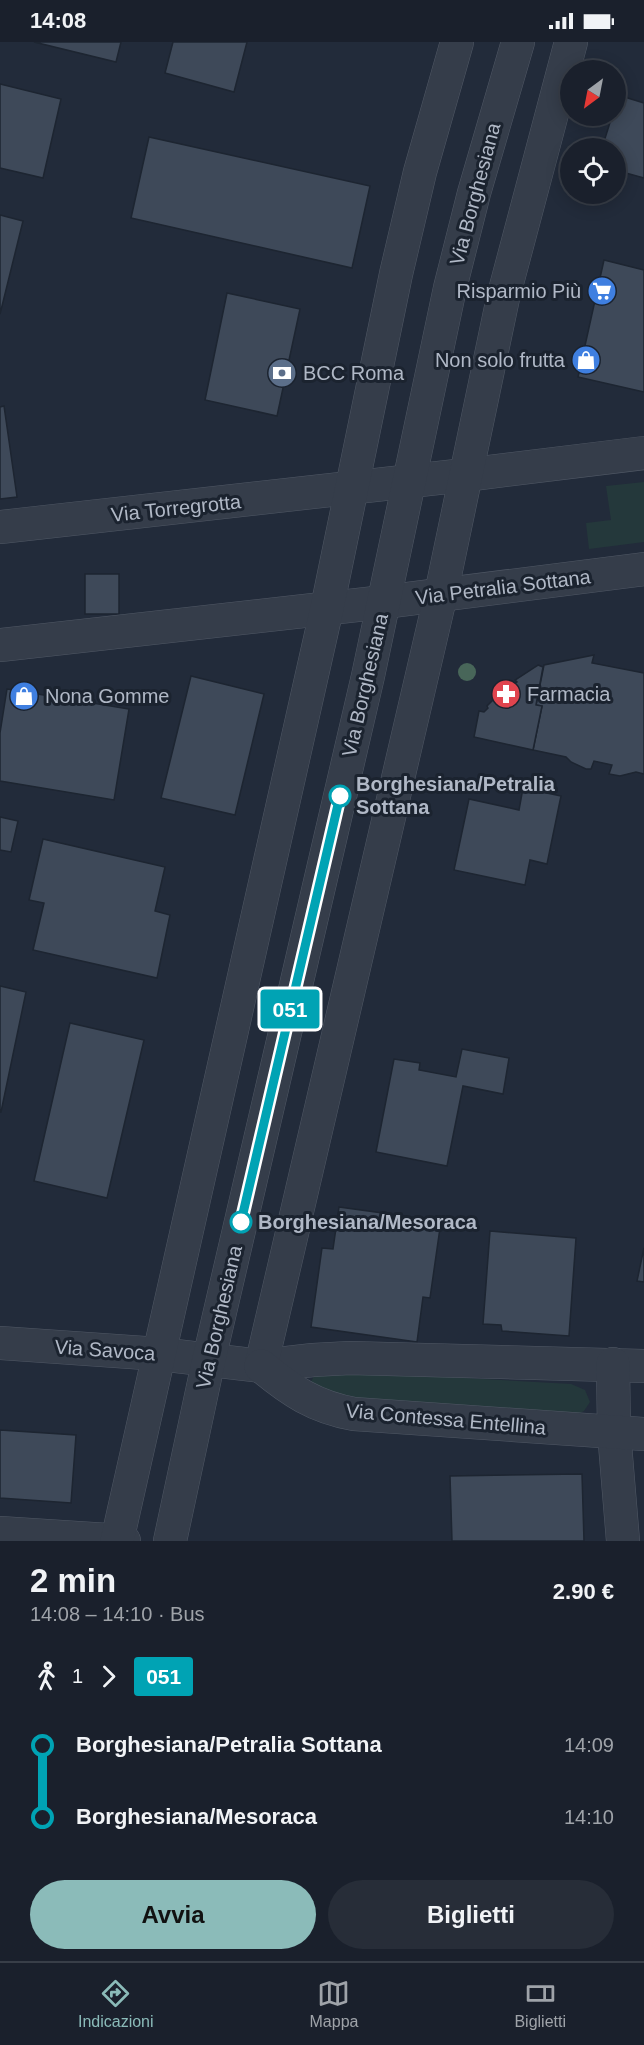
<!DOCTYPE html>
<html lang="it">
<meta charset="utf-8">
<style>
body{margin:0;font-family:Arial,sans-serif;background:#272d38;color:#f1f3f6;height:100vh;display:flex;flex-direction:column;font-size:22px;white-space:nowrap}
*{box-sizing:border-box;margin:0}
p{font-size:20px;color:#9fa3a9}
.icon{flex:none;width:33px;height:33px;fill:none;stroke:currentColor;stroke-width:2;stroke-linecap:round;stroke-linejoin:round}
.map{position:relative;height:1499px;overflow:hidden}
.drawer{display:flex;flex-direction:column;background:#1a202c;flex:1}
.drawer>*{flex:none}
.badge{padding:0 12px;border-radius:4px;font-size:21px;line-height:39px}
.needle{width:39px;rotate:212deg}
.tools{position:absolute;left:560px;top:18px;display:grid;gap:12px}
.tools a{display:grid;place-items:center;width:66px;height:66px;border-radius:50%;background:#1a202c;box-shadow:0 3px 15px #0003,0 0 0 2px #383e48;font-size:30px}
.map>.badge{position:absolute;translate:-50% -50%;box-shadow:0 0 0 3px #fff}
.legs{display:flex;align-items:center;gap:9px;height:66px;padding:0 30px;font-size:20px}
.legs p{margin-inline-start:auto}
.headline{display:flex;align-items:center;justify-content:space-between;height:102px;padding:0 30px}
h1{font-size:33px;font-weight:700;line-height:45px}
.action{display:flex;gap:12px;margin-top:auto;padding:12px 30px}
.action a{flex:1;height:69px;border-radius:36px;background:#8bbbb9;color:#111;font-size:24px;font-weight:700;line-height:69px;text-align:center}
.action a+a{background:#272d38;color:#f1f3f6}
ul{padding:0 30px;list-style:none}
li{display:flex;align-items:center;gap:21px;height:72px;font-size:22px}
li i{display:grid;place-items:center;width:9px;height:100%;margin:0 8px;background:currentColor}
li i::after{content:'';width:15px;height:15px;margin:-8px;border:4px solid;border-radius:50%;background:#1a202c}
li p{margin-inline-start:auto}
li:first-child i{background:linear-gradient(#0000 50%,currentColor 0)}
li:last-child i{background:linear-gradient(currentColor 50%,#0000 0)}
.status{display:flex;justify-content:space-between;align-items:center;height:42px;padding:0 30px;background:#1a202c;direction:ltr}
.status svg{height:16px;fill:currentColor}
.menu{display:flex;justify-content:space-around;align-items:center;height:84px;border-top:2px solid #383e48;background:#1a202c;font-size:16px;color:#9fa3a9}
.menu a{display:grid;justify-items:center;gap:3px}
.menu .selected{color:#8bbbb9}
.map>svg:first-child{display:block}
.green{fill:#24383b}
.building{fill:#3e4959;stroke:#1d2531;stroke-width:1.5}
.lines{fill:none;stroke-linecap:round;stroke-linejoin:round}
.minor-casing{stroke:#505865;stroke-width:34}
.tertiary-casing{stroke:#505865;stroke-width:34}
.minor{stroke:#353d4a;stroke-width:33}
.tertiary{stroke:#353d4a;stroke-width:33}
.tree{fill:#486659}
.line-1-casing{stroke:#fff;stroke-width:14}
.line-1{stroke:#00a3b4;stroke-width:9}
.stop-1-dot{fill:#fff;stroke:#00a3b4;stroke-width:3}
.labels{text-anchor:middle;stroke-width:6;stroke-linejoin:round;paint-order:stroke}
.street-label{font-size:20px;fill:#b0b8c6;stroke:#1b232f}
.poi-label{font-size:20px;fill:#b0b8c6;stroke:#1b232f;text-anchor:start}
.stop-label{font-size:20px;font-weight:bold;fill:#b0b8c6;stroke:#1b232f;text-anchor:start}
</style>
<div class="status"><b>14:08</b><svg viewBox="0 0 49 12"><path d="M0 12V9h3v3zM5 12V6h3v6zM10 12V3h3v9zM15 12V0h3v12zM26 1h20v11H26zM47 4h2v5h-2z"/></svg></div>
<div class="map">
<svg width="644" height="1499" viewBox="0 0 644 1499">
<rect width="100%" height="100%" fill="#222b3a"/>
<g class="green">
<path d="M644,440V500L589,507L586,481L611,478L606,444Z"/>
<path d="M327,1328L571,1342L585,1348L590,1360L584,1369L578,1372L336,1360L310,1342L315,1332Z"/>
</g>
<g class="building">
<path d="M34,0H121L116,20Z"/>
<path d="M173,0H247L234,50L165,31Z"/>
<path d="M0,42L61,57L43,136L0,126Z"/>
<path d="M618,53L644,61V136L615,128V106H602L612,74H615V63Z"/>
<path d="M149,95L370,144L352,226L131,176Z"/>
<path d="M0,173L23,179L0,272Z"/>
<path d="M604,218L644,228V350L578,335Z"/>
<path d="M227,251L300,267L277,374L205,358Z"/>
<path d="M4,364L17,455L0,457V365Z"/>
<rect x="85" y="532" width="34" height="40"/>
<path d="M594,613L592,621L644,631V732L636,730L620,734L609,732L612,723L594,719L591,727H586L571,720L566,715L533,708L542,664L536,663L544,623Z"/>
<path d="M538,623L543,625L536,663L542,664L533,708L474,695L479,669L484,670L488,666L487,664L509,642L511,644L517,640L515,638Z"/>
<path d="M191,634L264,652L235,773L161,756Z"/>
<path d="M7,647L129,667L114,758L0,739V691Z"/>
<path d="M523,746L561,754L547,822L530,818L525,843L454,828L469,757L519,768Z"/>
<path d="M0,775L18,779L11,810L0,808Z"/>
<path d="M43,797L165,825L155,869L170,873L157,936L33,908L44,861L29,858Z"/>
<path d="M0,944L26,950L1,1070H0Z"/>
<path d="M70,981L144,998L107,1156L34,1139Z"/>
<path d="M462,1007L509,1016L503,1052L463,1044L447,1124L376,1110L394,1017L420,1021L419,1028L456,1035Z"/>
<path d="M339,1165L441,1179L430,1256L423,1255L417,1300L311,1285L322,1206L333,1207Z"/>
<path d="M490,1189L576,1196L569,1294L502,1289L501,1283L483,1282Z"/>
<path d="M644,1206V1240L637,1239Z"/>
<path d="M0,1388L76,1393L71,1461L0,1456Z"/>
<path d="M582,1432L584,1499H452L450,1434Z"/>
</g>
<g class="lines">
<g class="minor-casing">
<g id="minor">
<path d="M0,485L465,433L644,411"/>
<path d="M0,603L384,560L644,527"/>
<path d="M0,1301L159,1312L261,1324L313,1318L350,1316L644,1324"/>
<path d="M613,1322L614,1390L623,1499"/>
<path d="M261,1324L441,552L503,256L571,0"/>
<path d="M261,1324C291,1349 315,1365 354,1372L644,1392"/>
<path d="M0,1491L124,1499"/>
<path d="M117,1499L327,566L396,232L420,130L457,0"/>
</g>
</g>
<g class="tertiary-casing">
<path id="tertiary" d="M170,1499L209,1317L368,634L450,246L474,151L518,0"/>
</g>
<use href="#minor" class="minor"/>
<use href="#tertiary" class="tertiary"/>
</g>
<circle class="tree" cx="467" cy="630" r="9"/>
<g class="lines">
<g class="line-1-casing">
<path id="line-1" d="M241,1180L340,754"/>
</g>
<use href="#line-1" class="line-1"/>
</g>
<defs>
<g id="supermarket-disc" transform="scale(1.5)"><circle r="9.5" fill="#3f7fe0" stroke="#1b232f"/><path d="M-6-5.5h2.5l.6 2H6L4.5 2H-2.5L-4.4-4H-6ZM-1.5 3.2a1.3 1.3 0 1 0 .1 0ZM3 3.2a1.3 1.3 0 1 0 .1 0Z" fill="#fff"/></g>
<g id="shop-disc" transform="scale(1.5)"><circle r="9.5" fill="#3f7fe0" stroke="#1b232f"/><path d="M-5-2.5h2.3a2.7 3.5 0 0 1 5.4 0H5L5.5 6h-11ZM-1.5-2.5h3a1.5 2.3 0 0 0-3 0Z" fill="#fff"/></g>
<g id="bank-disc" transform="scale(1.5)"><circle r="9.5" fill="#5c6f8a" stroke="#1b232f"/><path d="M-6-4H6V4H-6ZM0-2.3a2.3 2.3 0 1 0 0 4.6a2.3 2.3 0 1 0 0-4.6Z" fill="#fff"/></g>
<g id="pharmacy-disc" transform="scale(1.5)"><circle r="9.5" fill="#e0444e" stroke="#1b232f"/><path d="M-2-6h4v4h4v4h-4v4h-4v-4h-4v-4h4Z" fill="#fff"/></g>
</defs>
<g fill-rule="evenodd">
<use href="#supermarket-disc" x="602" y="249"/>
<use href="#shop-disc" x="586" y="318"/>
<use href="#bank-disc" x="282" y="331"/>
<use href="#pharmacy-disc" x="506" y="652"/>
<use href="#shop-disc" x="24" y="654"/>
</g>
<g class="stop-1-dot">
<circle cx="340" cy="754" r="10"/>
<circle cx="241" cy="1180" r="10"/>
</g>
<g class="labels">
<g class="street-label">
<text transform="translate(475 152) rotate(-75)" y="7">Via Borghesiana</text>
<text transform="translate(176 466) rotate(-6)" y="7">Via Torregrotta</text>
<text transform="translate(503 545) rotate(-7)" y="7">Via Petralia Sottana</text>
<text transform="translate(365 643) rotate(-77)" y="7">Via Borghesiana</text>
<text transform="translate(219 1275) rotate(-77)" y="7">Via Borghesiana</text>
<text transform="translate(105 1308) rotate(4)" y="7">Via Savoca</text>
<text transform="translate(446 1377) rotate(5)" y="7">Via Contessa Entellina</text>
</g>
<g class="poi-label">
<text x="581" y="256" text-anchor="end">Risparmio Più</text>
<text x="565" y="325" text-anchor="end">Non solo frutta</text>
<text x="303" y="338">BCC Roma</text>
<text x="527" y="659">Farmacia</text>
<text x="45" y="661">Nona Gomme</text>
</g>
<g class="stop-label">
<text x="356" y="749">Borghesiana/Petralia<tspan x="356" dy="23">Sottana</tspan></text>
<text x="258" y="1187">Borghesiana/Mesoraca</text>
</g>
</g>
</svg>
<div class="tools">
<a><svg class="needle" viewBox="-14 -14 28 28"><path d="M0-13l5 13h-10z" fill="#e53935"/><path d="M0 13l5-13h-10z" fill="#9fa3a9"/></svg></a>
<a><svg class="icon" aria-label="locate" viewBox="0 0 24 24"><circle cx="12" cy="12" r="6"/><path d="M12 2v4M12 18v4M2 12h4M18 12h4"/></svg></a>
</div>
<b class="badge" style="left:290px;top:967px;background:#00a3b4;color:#fff">051</b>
</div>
<section class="drawer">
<div class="headline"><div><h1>2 min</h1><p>14:08 – 14:10 · Bus</p></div><b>2.90 €</b></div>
<div class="legs"><svg class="icon" aria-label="walk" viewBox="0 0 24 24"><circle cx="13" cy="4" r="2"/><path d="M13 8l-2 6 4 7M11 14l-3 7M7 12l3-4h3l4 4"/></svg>1<svg class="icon" aria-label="forward" viewBox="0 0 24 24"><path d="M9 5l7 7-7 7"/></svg><b class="badge" style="background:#00a3b4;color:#fff">051</b></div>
<ul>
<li><i style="color:#00a3b4"></i><b>Borghesiana/Petralia Sottana</b><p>14:09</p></li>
<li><i style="color:#00a3b4"></i><b>Borghesiana/Mesoraca</b><p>14:10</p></li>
</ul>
<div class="action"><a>Avvia</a><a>Biglietti</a></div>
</section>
<nav class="menu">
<a class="selected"><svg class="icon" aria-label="directions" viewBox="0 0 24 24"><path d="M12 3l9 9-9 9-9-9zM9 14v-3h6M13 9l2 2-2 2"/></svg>Indicazioni</a>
<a><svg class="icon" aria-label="map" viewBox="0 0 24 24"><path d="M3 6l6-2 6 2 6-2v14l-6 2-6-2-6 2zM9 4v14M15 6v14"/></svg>Mappa</a>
<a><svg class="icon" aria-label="tickets" viewBox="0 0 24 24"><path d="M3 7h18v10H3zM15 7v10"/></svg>Biglietti</a>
</nav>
